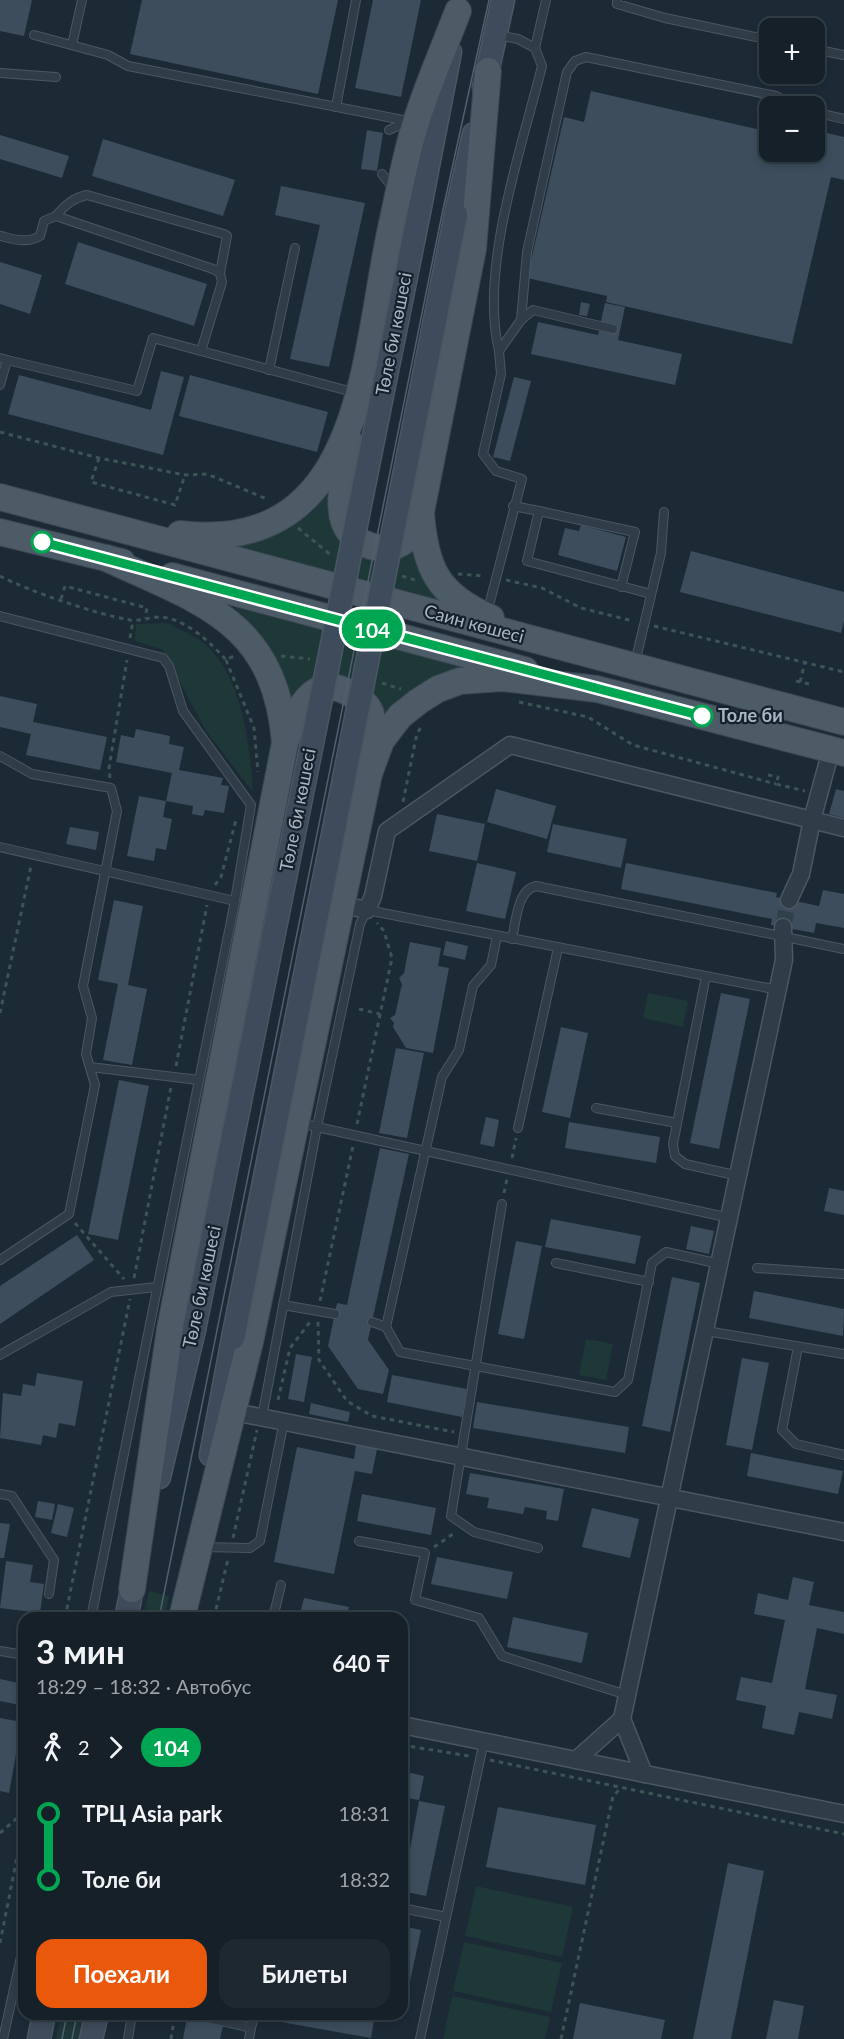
<!DOCTYPE html>
<html lang="ru">
<meta charset="utf-8">
<style>
body{margin:0;font-family:Lato,sans-serif;background:#1e2830;color:#f1f3f6;height:100vh;display:flex;flex-direction:column;font-size:22px;white-space:nowrap}
*{box-sizing:border-box;margin:0}
p{font-size:20px;color:#9da3a8}
.icon{flex:none;width:33px;height:33px;fill:none;stroke:currentColor;stroke-width:2;stroke-linecap:round;stroke-linejoin:round}
.map{position:relative;flex:1;overflow:hidden}
.sheet{position:absolute;left:18px;top:1612px;width:390px;height:408px;display:flex;flex-direction:column;background:#152028;border-radius:18px;box-shadow:0 3px 9px #0003,0 0 0 2px #343e45}
.sheet>*{flex:none}
.badge{padding:0 12px;border-radius:20px;font-size:21px;line-height:39px}
.buttons{position:absolute;left:759px;top:18px;display:grid;gap:12px}
.buttons a{display:grid;place-items:center;width:66px;height:66px;border-radius:12px;background:#152028;box-shadow:0 3px 9px #0003,0 0 0 2px #343e45;font-size:30px}
.map>.badge{position:absolute;translate:-50% -50%;box-shadow:0 0 0 3px #fff}
.legs{display:flex;align-items:center;gap:9px;height:66px;padding:0 18px;font-size:20px}
.legs p{margin-inline-start:auto}
.headline{display:flex;align-items:center;justify-content:space-between;height:102px;padding:0 18px}
h1{font-size:33px;font-weight:700;line-height:45px}
.primary-button{display:flex;gap:12px;margin-top:auto;padding:12px 18px}
.primary-button a{flex:1;height:69px;border-radius:18px;background:#ea580c;color:#fff;font-size:24px;font-weight:700;line-height:69px;text-align:center}
.primary-button a+a{background:#1e2830;color:#f1f3f6}
ul{padding:0 18px;list-style:none}
li{display:flex;align-items:center;gap:21px;height:66px;font-size:22px}
li i{display:grid;place-items:center;width:9px;height:100%;margin:0 8px;background:currentColor}
li i::after{content:'';width:15px;height:15px;margin:-8px;border:4px solid;border-radius:50%;background:#152028}
li p{margin-inline-start:auto}
li:first-child i{background:linear-gradient(#0000 50%,currentColor 0)}
li:last-child i{background:linear-gradient(currentColor 50%,#0000 0)}
.map>svg:first-child{display:block}
.green{fill:#1e3737}
.building{fill:#3d4d5c}
.lines{fill:none;stroke-linecap:round;stroke-linejoin:round}
.minor-tunnel{stroke:#313f4b;stroke-width:16;stroke-dasharray:16 8;stroke-linecap:butt}
.service-casing{stroke:#4b5762;stroke-width:10}
.minor-casing{stroke:#4b5762;stroke-width:19}
.secondary-casing{stroke:#4b5762;stroke-width:25}
.primary-casing{stroke:#394550;stroke-width:28}
.path{stroke:#3c5454;stroke-width:3;stroke-dasharray:4.5 4.5;stroke-linecap:butt}
.service{stroke:#303c47;stroke-width:8}
.minor{stroke:#303c47;stroke-width:16}
.secondary{stroke:#3d4b5a;stroke-width:22}
.primary{stroke:#4d5b67;stroke-width:26}
.tram{stroke:#51606f;stroke-width:1.5}
.secondary-bridge-casing{stroke:#4b5762;stroke-width:25;stroke-linecap:butt}
.secondary-bridge{stroke:#3d4b5a;stroke-width:22}
.line-1-casing{stroke:#fff;stroke-width:14}
.line-1{stroke:#00a651;stroke-width:9}
.stop-1-dot{fill:#fff;stroke:#00a651;stroke-width:3}
.labels{text-anchor:middle;stroke-width:4.5;stroke-linejoin:round;paint-order:stroke}
.street-label{font-size:18px;fill:#a9b7c5;stroke:#16212b}
.stop-label{font-size:18px;font-weight:bold;fill:#a9b7c5;stroke:#16212b;text-anchor:start}
</style>
<div class="map">
<svg width="844" height="2039" viewBox="0 0 844 2039">
<rect width="100%" height="100%" fill="#1c2a36"/>
<g class="green">
<path d="M336,485L334,520L391,558L415,553L423,579L447,609L216,547L273,535L310,514Z"/>
<path d="M234,606L477,670L381,728L332,682L290,710C286,671 257,638 234,606Z"/>
<path d="M167,623C180,630 197,636 207,646C243,679 250,747 253,792L206,731L163,650L135,641L136,624Z"/>
<path d="M648,993L688,1001L683,1027L643,1018Z"/>
<path d="M586,1339L613,1344L606,1380L579,1375Z"/>
<path d="M149,1591L169,1596L165,1618H143Z"/>
<path d="M476,1886L573,1907L562,1957L465,1936Z"/>
<path d="M464,1942L562,1963L551,2012L453,1991Z"/>
<path d="M452,1996L550,2017L545,2039H443Z"/>
<path d="M61,2015H85L80,2039H56Z"/>
</g>
<g class="building">
<path d="M0,0H32L24,36L0,31Z"/>
<path d="M142,0H338L318,94L130,54Z"/>
<path d="M373,0H421L401,97L355,88Z"/>
<path d="M591,91L770,132V152H814V130L844,137V180L831,177L792,344L606,302L607,296L527,278L564,117L584,122Z"/>
<path d="M367,130L383,133L377,171L361,169Z"/>
<path d="M0,135L69,156L62,178L0,159Z"/>
<path d="M103,139L235,180L223,216L92,176Z"/>
<path d="M281,186L365,203L329,367L290,359L320,225L275,215Z"/>
<path d="M78,242L207,284L194,326L65,284Z"/>
<path d="M0,262L42,275L30,314L0,304Z"/>
<path d="M581,302L590,304L587,316L579,315Z"/>
<path d="M605,303L625,307L618,340L682,354L675,385L531,354L538,322L598,335Z"/>
<path d="M161,371L184,377L163,455L8,414L19,375L151,410Z"/>
<path d="M190,375L328,412L317,452L179,416Z"/>
<path d="M514,377L531,381L510,461L493,457Z"/>
<path d="M581,525L626,537L617,571L558,555L565,528L579,531Z"/>
<path d="M691,551L844,592V621L841,633L680,592Z"/>
<path d="M0,696L37,704L33,722L107,737L100,770L26,755L31,734L0,727Z"/>
<path d="M136,729L170,736L169,744L184,747L179,770L223,778L221,785L229,786L224,813L205,810L203,816L192,814L193,806L166,801L163,817L172,819L166,850L156,848L154,861L127,856L139,796L166,801L172,773L116,762L121,735L134,738Z"/>
<path d="M496,789L556,806L547,839L487,822Z"/>
<path d="M836,789L844,791V818L829,814Z"/>
<path d="M437,814L485,824L477,861L429,851Z"/>
<path d="M553,824L627,839L621,868L547,852Z"/>
<path d="M70,827L99,832L96,850L66,844Z"/>
<path d="M477,863L516,872L505,919L466,911Z"/>
<path d="M626,863L777,893L776,897L819,906L823,890L844,894V928L816,923L814,933L771,925L772,919L621,889Z"/>
<path d="M114,900L143,906L128,985L147,989L132,1065L103,1060L118,984L98,980Z"/>
<path d="M446,941L468,946L465,960L443,955Z"/>
<path d="M410,942L441,948L438,966L449,968L433,1053L406,1048L393,1027L394,1023L390,1018L395,1015L402,984L399,978L404,973Z"/>
<path d="M721,993L750,999L719,1149L690,1143Z"/>
<path d="M561,1027L588,1033L570,1118L542,1112Z"/>
<path d="M396,1048L424,1053L407,1138L379,1133Z"/>
<path d="M119,1080L149,1086L118,1240L88,1234Z"/>
<path d="M486,1117L499,1120L494,1147L480,1144Z"/>
<path d="M569,1122L660,1137L656,1163L565,1148Z"/>
<path d="M380,1148L409,1154L368,1340L389,1370L383,1394L358,1389L328,1346L337,1303L347,1305Z"/>
<path d="M829,1188L844,1191V1215L824,1211Z"/>
<path d="M551,1219L641,1236L635,1264L545,1247Z"/>
<path d="M691,1226L714,1231L709,1254L686,1249Z"/>
<path d="M77,1235L94,1260L0,1324V1286Z"/>
<path d="M516,1241L542,1246L524,1339L498,1334Z"/>
<path d="M672,1277L700,1283L670,1432L642,1426Z"/>
<path d="M754,1291L844,1309L843,1336L749,1318Z"/>
<path d="M296,1354L312,1357L304,1402L288,1399Z"/>
<path d="M742,1358L769,1363L752,1450L726,1445Z"/>
<path d="M37,1373L83,1381L75,1426L59,1423L56,1438L43,1435L41,1445L0,1438L3,1393L21,1396L23,1384L35,1386Z"/>
<path d="M392,1375L467,1389L462,1417L387,1402Z"/>
<path d="M477,1402L629,1427L625,1453L473,1428Z"/>
<path d="M311,1403L350,1412L348,1422L309,1414Z"/>
<path d="M356,1445L377,1449L372,1474L355,1471L334,1574L274,1562L297,1447L354,1459Z"/>
<path d="M751,1453L843,1471L838,1494L747,1476Z"/>
<path d="M470,1473L564,1489L558,1521L546,1519L547,1511L525,1507L523,1514L487,1508L489,1498L466,1494Z"/>
<path d="M362,1494L436,1508L431,1535L357,1521Z"/>
<path d="M38,1501L55,1504L52,1520L35,1517Z"/>
<path d="M58,1504L74,1508L67,1537L51,1533Z"/>
<path d="M592,1508L639,1519L630,1558L582,1547Z"/>
<path d="M0,1523L10,1524L4,1558H0Z"/>
<path d="M437,1557L513,1572L507,1599L431,1584Z"/>
<path d="M6,1561L33,1565L30,1582L44,1584L40,1613L0,1608Z"/>
<path d="M793,1577L814,1582L809,1605L844,1612V1634L817,1628L805,1689L837,1695L832,1719L799,1712L794,1735L762,1728L766,1706L736,1700L741,1677L772,1683L785,1620L754,1614L758,1593L788,1600Z"/>
<path d="M304,1598L349,1607L346,1618H299Z"/>
<path d="M513,1617L588,1633L582,1663L507,1647Z"/>
<path d="M0,1679L24,1684V1706L0,1701Z"/>
<path d="M0,1718L22,1722L9,1793L0,1791Z"/>
<path d="M402,1771L424,1776L419,1800L402,1797Z"/>
<path d="M419,1801L445,1806L426,1896L402,1891Z"/>
<path d="M498,1807L596,1825L585,1885L486,1867Z"/>
<path d="M728,1863L764,1871L731,2039H693Z"/>
<path d="M402,1926L421,1930L402,2019L388,2015L402,2014Z"/>
<path d="M774,2000L804,2006L798,2039H766Z"/>
<path d="M580,2003L665,2020L661,2039H573Z"/>
<path d="M282,2014H375L371,2038L281,2022Z"/>
<path d="M187,2018L223,2026L220,2039H183Z"/>
</g>
<g class="lines">
<path class="minor-tunnel" d="M783,927L789,900"/>
<g class="service-casing">
<g id="service">
<path d="M617,0V4L665,18L770,40"/>
<path d="M34,35L108,55L128,66L413,122"/>
<path d="M498,35L518,39L535,48L542,66C522,147 479,269 499,351"/>
<path d="M72,45L82,0"/>
<path d="M535,48L546,0"/>
<path d="M814,49L844,55"/>
<path d="M0,73L56,77"/>
<path d="M336,107L356,0"/>
<path d="M814,112L844,119"/>
<path d="M389,130L408,121"/>
<path d="M382,174L389,183L397,185"/>
<path d="M56,216C65,205 73,198 87,195L224,234L227,236L220,273"/>
<path d="M0,236C14,239 26,244 40,236L44,221L56,216L213,269L220,273L222,282L201,351"/>
<path d="M521,320L527,252L567,72L575,61L586,57L776,96L794,106"/>
<path d="M0,358L7,360L0,385"/>
<path d="M7,360L137,391L153,338L356,393"/>
<path d="M269,370L295,248"/>
<path d="M513,506L539,511L527,561L651,594"/>
<path d="M539,511L635,532L621,587"/>
<path d="M487,613L522,479L496,471L483,454L501,374L499,351L521,320L533,310L613,329"/>
<path d="M0,616L163,658L169,666L183,711L251,805L235,901L91,1618"/>
<path d="M635,663L661,553L664,512"/>
<path d="M0,756L32,774L111,788L117,811L83,986L92,1018L86,1054L95,1085L69,1214L0,1260"/>
<path d="M0,847L235,901"/>
<path d="M497,936L491,965L473,986L459,1050L442,1077L386,1327L400,1352L615,1392L628,1380L652,1263L666,1252L720,1264"/>
<path d="M512,939C516,922 517,890 536,886L844,949"/>
<path d="M706,976L673,1144L675,1156L685,1164L739,1176"/>
<path d="M90,1067L199,1080"/>
<path d="M596,1108L677,1123"/>
<path d="M299,1123L730,1218"/>
<path d="M518,1128L558,948"/>
<path d="M502,1204L451,1516L474,1532L538,1548"/>
<path d="M556,1263L649,1282"/>
<path d="M757,1268L844,1274"/>
<path d="M283,1305L335,1314"/>
<path d="M372,1322L386,1327"/>
<path d="M706,1331L844,1354"/>
<path d="M798,1347L782,1430L796,1444L844,1455"/>
<path d="M0,1355L111,1292L156,1287"/>
<path d="M262,1417L317,1127L360,924L367,910L778,990"/>
<path d="M0,1494L12,1496L54,1560L49,1594"/>
<path d="M359,1541L425,1553L415,1600L479,1618L502,1656L627,1695"/>
<path d="M203,1547L250,1548L260,1541L284,1421"/>
<path d="M273,1618L281,1585"/>
<path d="M0,1651L24,1655"/>
<path d="M402,1817V1821"/>
<path d="M402,1908L446,1917"/>
<path d="M191,2014L251,2028L249,2039"/>
<path d="M251,2028L255,2014"/>
<path d="M3,2039L24,1943"/>
<path d="M128,2039L132,2014"/>
<path d="M420,2039L484,1741"/>
</g>
</g>
<g class="minor-casing">
<g id="minor">
<path d="M789,900L801,874L812,820L831,750"/>
<path d="M342,905L367,910L373,896L387,831L510,745L844,828"/>
<path d="M224,1410L844,1532"/>
<path d="M402,1725L844,1814"/>
<path d="M576,1760L622,1719"/>
<path d="M644,1774L622,1719L784,960L783,927"/>
</g>
</g>
<g class="secondary-casing">
<g id="secondary">
<path d="M484,87L503,0"/>
<path d="M420,207L450,52"/>
<path d="M456,214L474,134"/>
<path d="M211,1455L233,1338"/>
<path d="M159,1477L194,1330"/>
<path d="M126,1618L136,1571"/>
<path d="M39,2039L44,2014"/>
<path d="M91,2039L97,2014"/>
</g>
</g>
<g class="primary-casing">
<g id="primary">
<path d="M488,71L473,249L421,512C425,568 437,595 491,618"/>
<path d="M351,444C347,467 336,499 344,522C353,546 385,556 406,540C413,534 417,520 421,512"/>
<path d="M0,497L844,722"/>
<path d="M0,532L122,562"/>
<path d="M180,534C369,556 363,347 393,219C400,187 406,153 416,122C428,84 444,48 458,11"/>
<path d="M106,558C203,603 275,621 285,743L170,1329L132,1589"/>
<path d="M172,576L525,670"/>
<path d="M286,740C297,710 314,670 353,695C360,699 369,706 371,714C375,727 371,743 370,756"/>
<path d="M182,1617L250,1342L369,774L381,741L400,716L419,701L438,689L460,681L502,678L597,689L844,753"/>
</g>
</g>
<g class="path">
<path d="M0,432L99,458L185,475L207,474L267,499"/>
<path d="M99,458L91,482L175,505L185,475"/>
<path d="M298,528L332,556"/>
<path d="M458,574L485,576"/>
<path d="M0,576C31,592 96,614 130,620C140,622 152,616 162,617C187,620 210,642 226,660L236,655"/>
<path d="M402,576L415,580"/>
<path d="M506,580L542,588L581,608L633,621"/>
<path d="M61,599L65,586L147,608L145,618"/>
<path d="M654,626L844,672"/>
<path d="M130,638L133,621"/>
<path d="M281,656L310,659"/>
<path d="M226,660L254,728L258,772"/>
<path d="M796,681L809,684"/>
<path d="M800,682L805,662"/>
<path d="M382,683L401,689"/>
<path d="M519,702L588,717L633,745L776,784"/>
<path d="M768,775L778,777L776,784L805,791"/>
<path d="M110,778L109,768L127,660"/>
<path d="M403,802L417,733L423,725"/>
<path d="M215,885L221,877L236,820"/>
<path d="M359,1009L380,1014"/>
<path d="M0,1013L31,866"/>
<path d="M176,1066L207,905"/>
<path d="M357,1124L392,958L384,931L377,923"/>
<path d="M512,1158L516,1138"/>
<path d="M504,1193L507,1179"/>
<path d="M75,1223L124,1279"/>
<path d="M134,1278L171,1087"/>
<path d="M320,1301L353,1146"/>
<path d="M318,1322L319,1360L347,1401L372,1416L454,1432"/>
<path d="M278,1400L290,1348L310,1322"/>
<path d="M233,1538L257,1430"/>
<path d="M434,1547L456,1532"/>
<path d="M65,1618L130,1299"/>
<path d="M214,1618L228,1559"/>
<path d="M402,1745L469,1756"/>
<path d="M490,1760L844,1834"/>
<path d="M0,1833L24,1812"/>
<path d="M17,1862L24,1859"/>
<path d="M0,1943L24,1822"/>
<path d="M171,2039L175,2014"/>
<path d="M561,2039L613,1796L620,1789"/>
</g>
<use href="#service" class="service"/>
<use href="#minor" class="minor"/>
<use href="#secondary" class="secondary"/>
<use href="#primary" class="primary"/>
<g class="tram">
<path d="M159,1618L442,214L489,0"/>
<path d="M62,2039L67,2014"/>
<path d="M72,2039L77,2014"/>
</g>
<g class="secondary-bridge-casing">
<g id="secondary-bridge">
<path d="M194,1330L420,207"/>
<path d="M233,1338L456,214"/>
</g>
</g>
<use href="#secondary-bridge" class="secondary-bridge"/>
</g>
<g class="lines">
<g class="line-1-casing">
<path id="line-1" d="M42,542L702,716"/>
</g>
<use href="#line-1" class="line-1"/>
</g>
<g class="stop-1-dot">
<circle cx="42" cy="542" r="10"/>
<circle cx="702" cy="716" r="10"/>
</g>
<g class="labels">
<g class="street-label">
<text transform="translate(394 334) rotate(-79)" y="6">Төле би көшесі</text>
<text transform="translate(474 624) rotate(15)" y="6">Саин көшесі</text>
<text transform="translate(298 810) rotate(-79)" y="6">Төле би көшесі</text>
<text transform="translate(202 1287) rotate(-78)" y="6">Төле би көшесі</text>
</g>
<g class="stop-label">
<text x="718" y="722">Толе би</text>
</g>
</g>
</svg>
<div class="buttons">
<a>+</a>
<a>−</a>
</div>
<b class="badge" style="left:372px;top:629px;background:#00a651;color:#fff">104</b>
<section class="sheet">
<div class="headline"><div><h1>3 мин</h1><p>18:29 – 18:32 · Автобус</p></div><b>640 ₸</b></div>
<div class="legs"><svg class="icon" aria-label="walk" viewBox="0 0 24 24"><circle cx="13" cy="4" r="2"/><path d="M13 8l-2 6 4 7M11 14l-3 7M7 12l3-4h3l4 4"/></svg>2<svg class="icon" aria-label="forward" viewBox="0 0 24 24"><path d="M9 5l7 7-7 7"/></svg><b class="badge" style="background:#00a651;color:#fff">104</b></div>
<ul>
<li><i style="color:#00a651"></i><b>ТРЦ Asia park</b><p>18:31</p></li>
<li><i style="color:#00a651"></i><b>Толе би</b><p>18:32</p></li>
</ul>
<div class="primary-button"><a>Поехали</a><a>Билеты</a></div>
</section>
</div>
